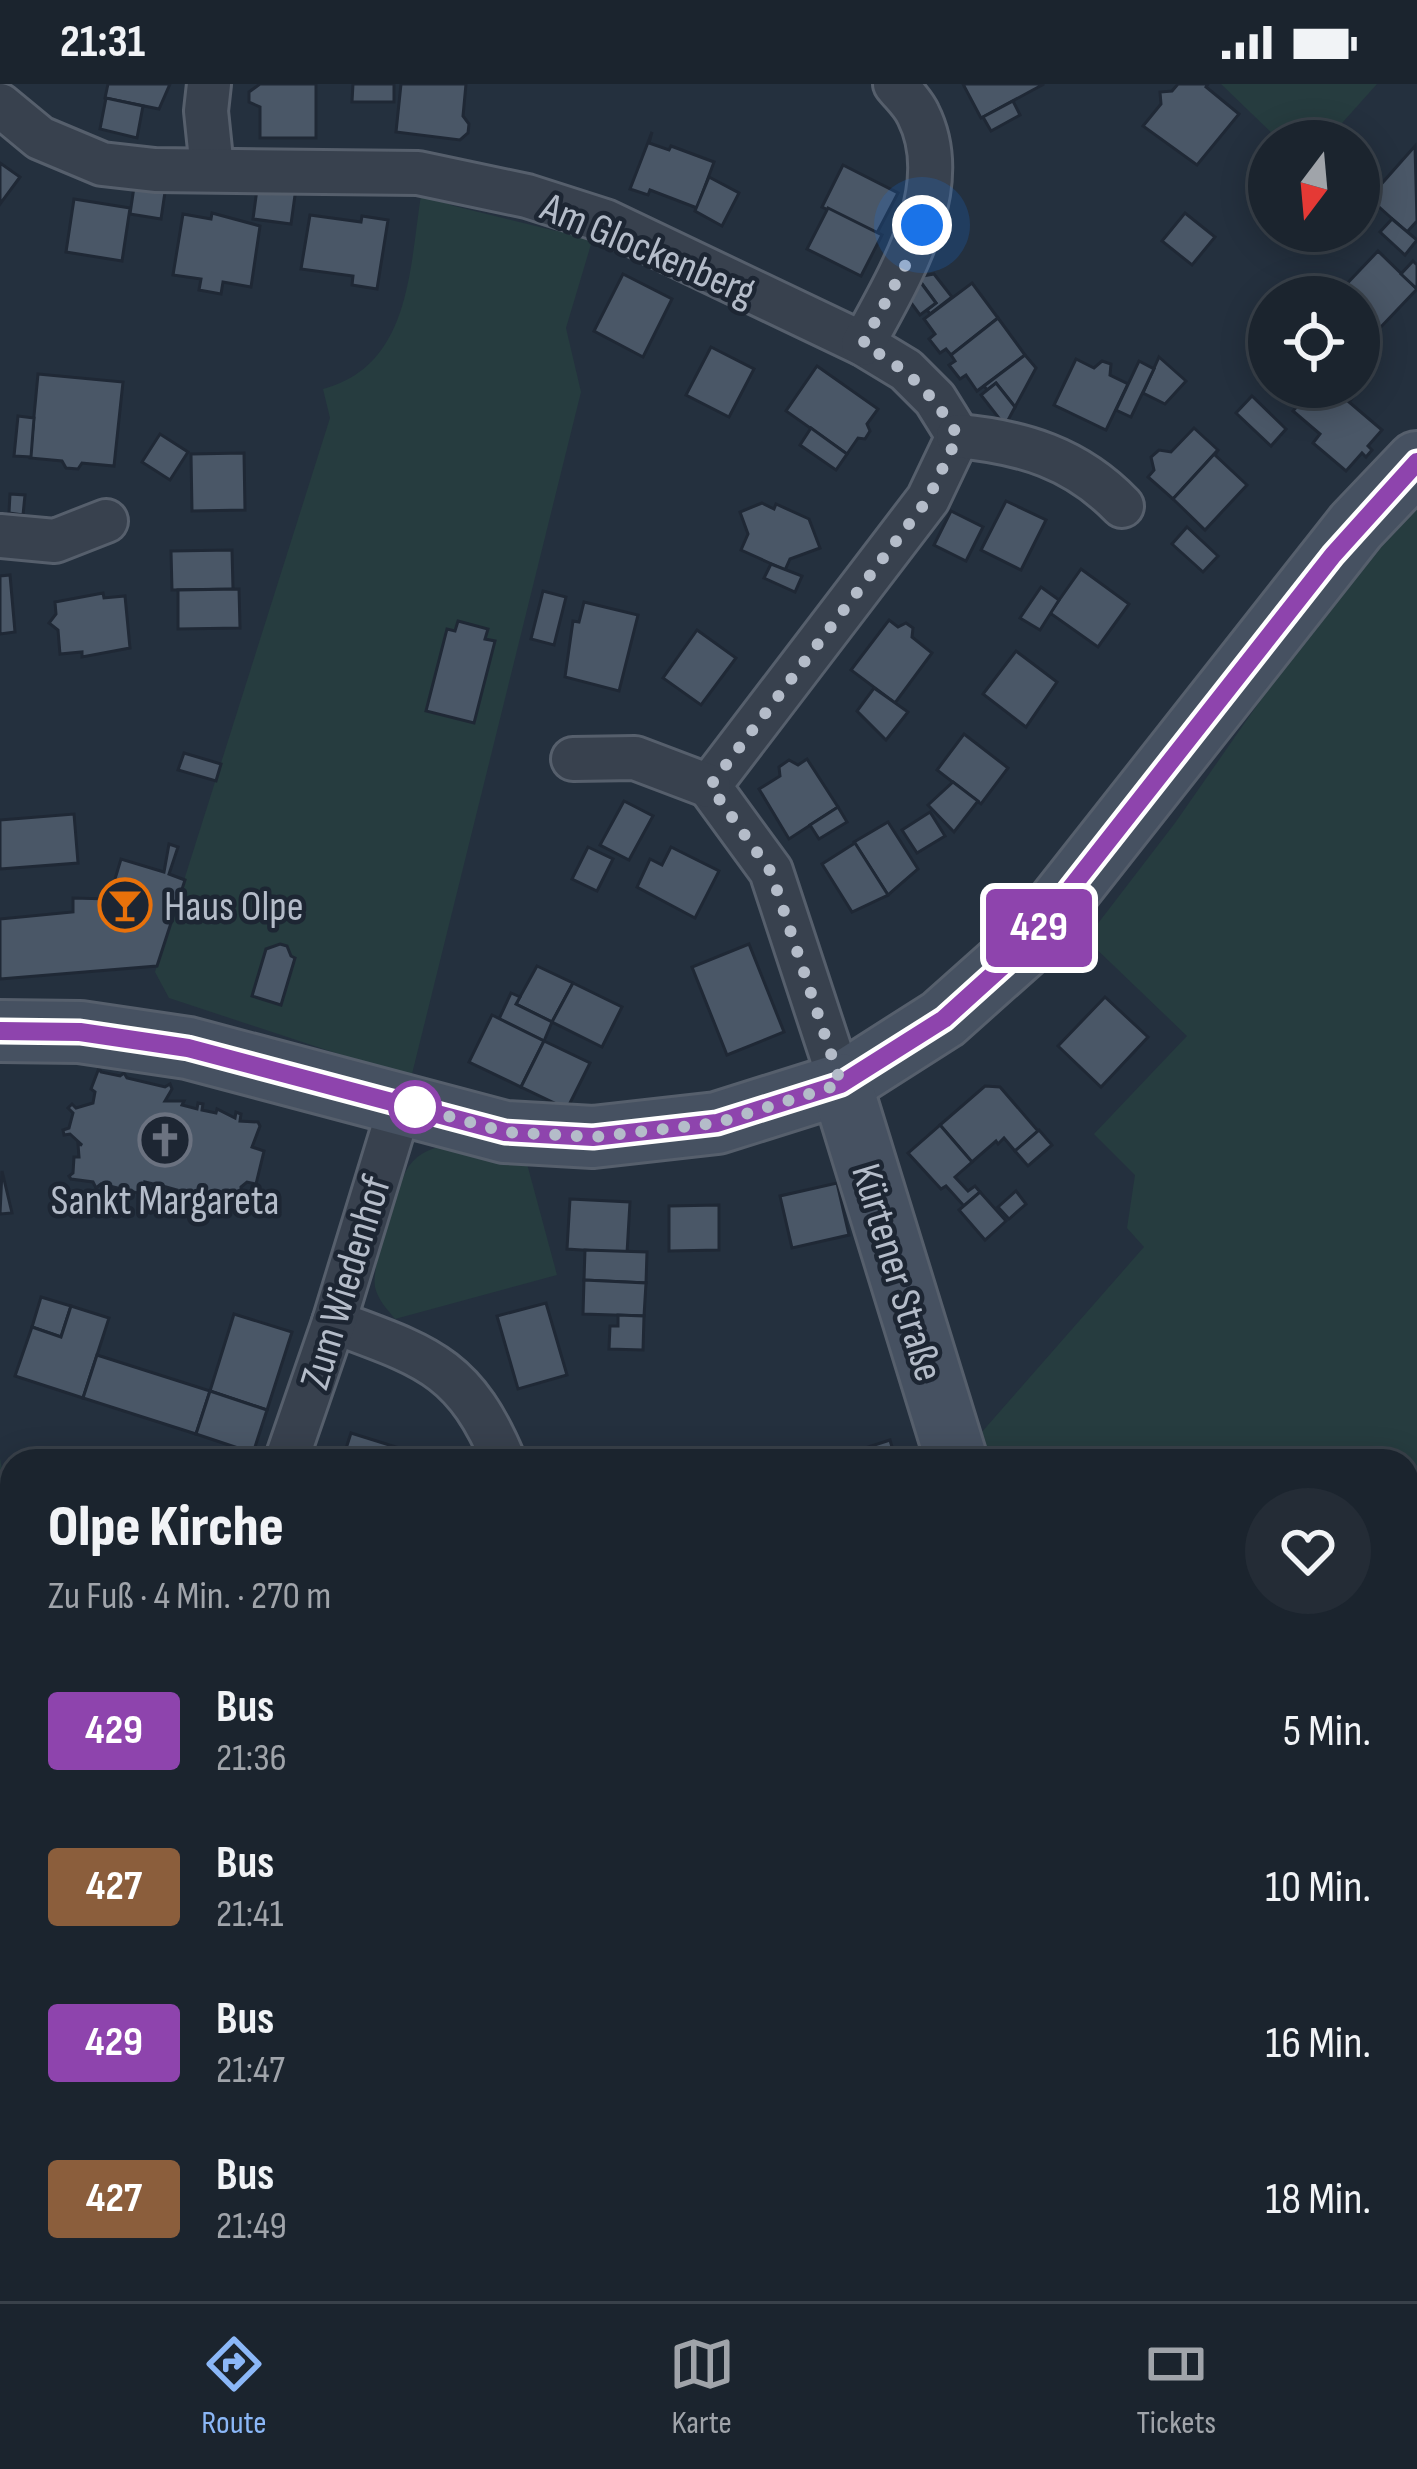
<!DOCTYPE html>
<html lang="de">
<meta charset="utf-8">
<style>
body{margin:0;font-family:"Sofia Sans Condensed",sans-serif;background:#242c36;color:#f1f3f6;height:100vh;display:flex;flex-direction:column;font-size:45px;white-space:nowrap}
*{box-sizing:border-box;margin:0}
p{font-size:39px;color:#a0a4aa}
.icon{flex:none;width:66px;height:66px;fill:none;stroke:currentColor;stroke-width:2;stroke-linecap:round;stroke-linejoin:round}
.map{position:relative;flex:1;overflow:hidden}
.sheet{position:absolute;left:0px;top:1365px;width:1419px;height:852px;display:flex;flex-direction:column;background:#1b242e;border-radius:36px 36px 0 0;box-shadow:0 6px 30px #0003,0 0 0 3px #39414a}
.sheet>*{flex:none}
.badge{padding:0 24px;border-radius:9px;font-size:42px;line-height:78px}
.needle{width:78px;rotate:196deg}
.tools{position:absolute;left:1248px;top:36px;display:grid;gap:24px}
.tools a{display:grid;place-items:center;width:132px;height:132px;border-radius:50%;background:#1b242e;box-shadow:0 6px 30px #0003,0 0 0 3px #39414a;font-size:60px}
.you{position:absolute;width:60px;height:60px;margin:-30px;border:9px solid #fff;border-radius:50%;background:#1a73e8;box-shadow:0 0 0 18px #1a73e833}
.map>.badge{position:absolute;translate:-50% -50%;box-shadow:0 0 0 6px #fff}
.round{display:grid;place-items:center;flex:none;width:126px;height:126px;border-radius:63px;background:#242c36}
.head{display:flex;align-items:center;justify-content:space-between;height:204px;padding:0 48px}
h1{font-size:57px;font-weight:800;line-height:90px}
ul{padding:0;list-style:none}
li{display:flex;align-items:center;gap:36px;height:156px;padding:0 48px}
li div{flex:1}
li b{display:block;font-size:45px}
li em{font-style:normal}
li .badge{min-width:132px;font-weight:700;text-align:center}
.status{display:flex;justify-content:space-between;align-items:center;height:84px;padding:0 60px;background:#1b242e;direction:ltr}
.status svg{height:33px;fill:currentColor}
.tabs{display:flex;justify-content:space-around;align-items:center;height:168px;border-top:3px solid #39414a;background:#1b242e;font-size:33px;color:#a0a4aa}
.tabs a{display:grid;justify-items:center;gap:6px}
.tabs .active{color:#8bb7f7}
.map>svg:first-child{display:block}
.green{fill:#263c3f}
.building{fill:#4a5767;stroke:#1f2835;stroke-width:3}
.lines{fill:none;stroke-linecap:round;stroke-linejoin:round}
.street-casing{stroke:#565f6c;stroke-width:48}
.secondary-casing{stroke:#565f6c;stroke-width:66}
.street{stroke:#38414e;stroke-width:42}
.secondary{stroke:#465161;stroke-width:60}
.line-casing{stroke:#fff;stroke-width:27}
.line{stroke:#8e44ad;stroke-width:18}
.walk{stroke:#b4bcc9;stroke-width:12;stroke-dasharray:0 21.6}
.stop-dot{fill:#fff;stroke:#8e44ad;stroke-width:6}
.labels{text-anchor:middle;stroke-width:9;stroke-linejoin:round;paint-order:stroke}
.street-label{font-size:42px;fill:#b4bcc9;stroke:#1d2633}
.poi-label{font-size:42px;fill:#b4bcc9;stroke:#1d2633;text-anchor:start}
</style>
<div class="status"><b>21:31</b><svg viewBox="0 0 49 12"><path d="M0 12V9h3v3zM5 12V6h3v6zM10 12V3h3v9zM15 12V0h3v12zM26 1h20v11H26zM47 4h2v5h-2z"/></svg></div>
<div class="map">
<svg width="1417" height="2217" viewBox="0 0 1417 2217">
<rect width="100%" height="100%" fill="#24303e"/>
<g class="green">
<path d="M1221,0H1377L1326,57H1280Z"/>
<path d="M422,105L451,111L450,121L556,147L560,136L595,147L566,244L581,308L411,994L169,914L155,888L330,334L323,305C413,281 409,181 422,105Z"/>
<path d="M1417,411V1822L1407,1831V1377H980L974,1357L1144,1163L1127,1144L1135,1091L1094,1050L1187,952L1086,855L1175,739L1260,617L1273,589Z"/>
<path d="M450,1061L526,1076L557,1191L395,1235C387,1225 378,1216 375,1203C371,1182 397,1100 409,1082C419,1068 434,1063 450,1061Z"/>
<path d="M0,1374L12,1439V1791L0,1768Z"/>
<path d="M12,1894V2192L0,2162V1925Z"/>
<path d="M16,2205H138L141,2217H19Z"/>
</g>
<g class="building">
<path d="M108,0H170L159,25L105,14Z"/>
<path d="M260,0H316V54H260V23L249,18V8Z"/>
<path d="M353,0H394V18H352Z"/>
<path d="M401,0H466L463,32L469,40L468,49L460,56L396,48Z"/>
<path d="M963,0H1044L981,34Z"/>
<path d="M1178,0H1208L1206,3L1239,30L1197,81L1143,42L1161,20L1160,8L1172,7Z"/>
<path d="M106,14L143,22L137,54L100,45Z"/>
<path d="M1013,17L1020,31L991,47L983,33Z"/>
<path d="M652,48L649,59L669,66L671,62L714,78L697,124L650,106L648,111L630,105Z"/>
<path d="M1415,62L1417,137L1407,148L1369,114Z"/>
<path d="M0,79L20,93L0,120Z"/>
<path d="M843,81L898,109L877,149L822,123Z"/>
<path d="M709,93L739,109L722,142L695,127Z"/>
<path d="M134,103L165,108L161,135L130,130Z"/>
<path d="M296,104L291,140L253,135L257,105Z"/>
<path d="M74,115L130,124L122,177L66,168Z"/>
<path d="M828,124L882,151L861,192L807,165Z"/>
<path d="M212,129L260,142L251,203L223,198L221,210L199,206L201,195L173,191L183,130L211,135Z"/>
<path d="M1185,129L1215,153L1192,181L1162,157Z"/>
<path d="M310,131L361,138L362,132L388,136L377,205L352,201L353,192L301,185Z"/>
<path d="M1392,135L1417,156L1405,171L1380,148Z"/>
<path d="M1378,167L1417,205L1378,246L1359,228V213H1343L1339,208Z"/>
<path d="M1413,177L1417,181V205L1401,190Z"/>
<path d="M623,190L672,215L643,273L594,247Z"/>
<path d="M934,190L952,213L930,230L927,226L936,219L917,193Z"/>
<path d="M916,192L936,219L920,231L906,212Z"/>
<path d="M972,199L998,234L951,271L946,265L940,269L929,255L935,250L924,235Z"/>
<path d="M998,234L1025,271L977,307L966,291L960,295L949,281L955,277L951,271Z"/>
<path d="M711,263L754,285L729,333L686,311Z"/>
<path d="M1025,271L1036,284L1015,323L996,299L987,306L984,302Z"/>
<path d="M1159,273L1186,297L1165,320L1143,309Z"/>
<path d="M1076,275L1094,284L1102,277L1111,280L1110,291L1128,300L1106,346L1054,321Z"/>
<path d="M1139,277L1154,285L1131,333L1116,326Z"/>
<path d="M817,282L878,325L867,340L870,347L865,355L858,354L847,370L786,327Z"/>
<path d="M38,290L123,298L114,382L82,379L78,385L66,384L62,377L30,374Z"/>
<path d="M1359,290L1364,300L1349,318L1382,346L1368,362L1372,366L1366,373L1362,369L1346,387L1313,359L1320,350L1293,327L1313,303H1359Z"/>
<path d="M996,299L1015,323L1005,342L981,311Z"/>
<path d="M1252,312L1286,345L1271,362L1236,329Z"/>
<path d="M18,332L34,334L31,373L14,372Z"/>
<path d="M811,344L847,370L836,386L800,361Z"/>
<path d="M1194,344L1218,366L1173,415L1148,393L1154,386L1151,373L1159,366L1171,368Z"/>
<path d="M160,350L188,368L170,396L142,378Z"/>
<path d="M1218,366L1215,371L1247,401L1205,446L1173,415Z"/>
<path d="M244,369L245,426L192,427L191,370Z"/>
<path d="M10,410L25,411L23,431L9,429Z"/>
<path d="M1006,417L1046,436L1021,486L981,466Z"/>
<path d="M762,419L774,425L776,420L809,435L820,464L790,475L785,486L741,466L748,450L740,428Z"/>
<path d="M951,427L983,443L966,477L934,461Z"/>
<path d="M1187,443L1218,472L1203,488L1172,460Z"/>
<path d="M232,466L233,505L172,506L171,467Z"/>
<path d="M771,480L802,492L795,508L764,494Z"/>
<path d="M1081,485L1129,520L1098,563L1050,529Z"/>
<path d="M10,491L15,548L0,550V492Z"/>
<path d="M1041,503L1059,516L1040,546L1020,534Z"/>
<path d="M239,505L240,544L178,545V506Z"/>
<path d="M543,507L566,513L554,561L531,555Z"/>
<path d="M103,509L104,514L125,512L130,564L82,573V568L60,570L58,546L49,539L56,530L55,518Z"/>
<path d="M584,518L638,531L619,607L565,593L573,537L579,538Z"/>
<path d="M889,536L898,543L906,539L913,544L912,553L932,569L895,619L851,586Z"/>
<path d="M458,537L488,545L485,555L495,557L474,639L426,627L447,545L455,547Z"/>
<path d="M697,546L736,574L701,621L663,594Z"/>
<path d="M1016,567L1057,598L1026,643L983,610Z"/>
<path d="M874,604L908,628L886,656L857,627Z"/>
<path d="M964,650L1008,684L981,720L937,686Z"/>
<path d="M184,669L221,680L216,697L178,686Z"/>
<path d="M807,675L838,723L789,755L759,705L780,692L779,683L789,676L798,681Z"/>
<path d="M953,698L978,717L954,748L928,721Z"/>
<path d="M624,717L653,732L629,776L600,761Z"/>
<path d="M838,723L847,738L819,755L810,741Z"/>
<path d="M930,728L945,752L917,769L902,746Z"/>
<path d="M74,730L78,779L0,785V736Z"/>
<path d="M888,738L918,785L888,811L854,758Z"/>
<path d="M855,759L888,811L852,828L822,780Z"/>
<path d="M169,760L178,763L169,790L185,796L157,882L0,895V835L73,828V814L109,815L121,775L164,788Z"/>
<path d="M588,763L613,775L597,807L572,795Z"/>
<path d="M671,763L719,787L695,834L637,803L650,775L662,781Z"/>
<path d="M280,860L287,862L291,872L295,874L281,921L252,912L266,865Z"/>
<path d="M749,860L784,948L727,971L692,883Z"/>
<path d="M537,882L573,899L552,938L516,920Z"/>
<path d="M573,899L622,923L602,963L552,938Z"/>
<path d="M511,909L520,913L516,920L552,938L544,957L499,935Z"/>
<path d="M1105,913L1148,953L1101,1003L1058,962Z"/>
<path d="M492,931L544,957L521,1003L469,978Z"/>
<path d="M544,957L590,979L567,1025L521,1003Z"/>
<path d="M99,984L101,988L120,992L124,989L127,994L165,1003L170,1000L172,1005L165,1017H184L182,1021L197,1025L198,1019L203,1020L202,1026L216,1029L217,1025L235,1034L236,1028L241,1030L240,1037L258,1038L260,1042L252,1063L264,1067L256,1100L247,1098L241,1103V1120L221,1116L218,1122L213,1121L215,1115L201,1112L195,1115L196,1110L182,1107L180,1112H175L177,1106L163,1102L157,1105L158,1101L145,1098L146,1112L141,1115L138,1109L101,1100L96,1104L93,1098L71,1095L69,1092L73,1089L74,1073H79L78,1060L82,1061L70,1050L64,1051L63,1046L69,1044L73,1029L68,1024L72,1020L76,1024L93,1019L95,1008L91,1005Z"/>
<path d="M985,1002L1000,1003L1038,1047L1015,1067L1004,1054L998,1060L996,1057L972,1078L940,1041Z"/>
<path d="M940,1041L972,1078L955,1093L968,1107L975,1102L980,1108L964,1122L946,1102L941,1105L908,1069Z"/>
<path d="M1039,1046L1052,1061L1028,1082L1015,1067Z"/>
<path d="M2,1087L12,1129L0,1130Z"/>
<path d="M837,1099L849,1151L792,1164L780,1112Z"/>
<path d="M1016,1107L1026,1120L1009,1135L998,1123Z"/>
<path d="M980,1108L1006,1137L985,1156L959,1126Z"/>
<path d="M570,1115L630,1118L627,1169L567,1165Z"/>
<path d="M719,1121V1166L669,1167V1122Z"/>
<path d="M585,1166L647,1168L646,1199L584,1196Z"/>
<path d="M584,1196L646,1199L644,1232L583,1230Z"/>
<path d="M41,1213L71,1222L61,1253L32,1243Z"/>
<path d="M546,1219L567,1291L518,1305L497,1232Z"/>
<path d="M71,1222L109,1234L83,1314L15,1292L32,1243L61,1253Z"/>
<path d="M234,1230L292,1248L267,1326L210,1307Z"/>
<path d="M618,1231L644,1232L643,1266L609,1265L610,1242H618Z"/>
<path d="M97,1271L210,1307L196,1350L83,1314Z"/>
<path d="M210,1307L267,1326L253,1369L196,1350Z"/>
<path d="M351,1349L399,1364L395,1377H342Z"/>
<path d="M890,1356L896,1377H855L865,1374L862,1365Z"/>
<path d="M1407,1927L1417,1938V1956L1407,1965Z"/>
<path d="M1417,1956V2086L1407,2095V1965Z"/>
<path d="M274,2205H313L315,2215L276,2217Z"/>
<path d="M721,2205H786L785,2217H720Z"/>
</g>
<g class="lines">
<g class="street-casing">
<g id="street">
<path d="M209,0L206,27L212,85"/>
<path d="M0,21L40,54L102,80L155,86L418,89L527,112L605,137L863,260L906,286L935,315L958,352L928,415L709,702L771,787L841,1000"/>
<path d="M863,260C897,196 956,105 918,30C913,19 902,9 895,0"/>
<path d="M958,352C1022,358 1076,374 1122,422"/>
<path d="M0,452L55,457L106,437"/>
<path d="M573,675L635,674L709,702"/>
<path d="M334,1238C425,1272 464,1281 504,1377"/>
<path d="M286,1377L334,1238L401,1019"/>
<path d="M358,2205L360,2217"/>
</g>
</g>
<g class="secondary-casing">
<g id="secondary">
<path d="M0,947L80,948L188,964L505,1048L593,1053L717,1039L841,1000L943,935L1026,861L1356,442L1417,378"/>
<path d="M841,1000L957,1377"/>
<path d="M1368,2205L1376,2217"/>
</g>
</g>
<use href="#street" class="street"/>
<use href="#secondary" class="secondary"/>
</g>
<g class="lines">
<g class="line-casing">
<path id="line" d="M0,947L80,948L188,964L505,1048L593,1053L717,1039L841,1000L944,935L1026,861L1333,471L1417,378"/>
</g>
<use href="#line" class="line"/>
<path class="walk" d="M415,1023L401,1019L505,1048L593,1053L717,1039L841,1000L771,788L710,702L928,415L958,352C930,306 909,287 863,260L907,178L922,141"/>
</g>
<defs>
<g id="bar-ring" transform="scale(2.7)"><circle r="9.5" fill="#1d2633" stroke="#e8710a" stroke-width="1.5"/><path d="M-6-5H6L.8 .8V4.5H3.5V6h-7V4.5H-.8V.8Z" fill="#e8710a"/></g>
<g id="church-ring" transform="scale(2.7)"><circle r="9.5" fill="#1d2633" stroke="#6b7280" stroke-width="1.5"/><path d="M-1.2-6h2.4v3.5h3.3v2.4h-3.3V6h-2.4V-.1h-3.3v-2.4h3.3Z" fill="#6b7280"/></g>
</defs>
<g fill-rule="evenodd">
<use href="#bar-ring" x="125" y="821"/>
<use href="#church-ring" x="165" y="1056"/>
</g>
<circle class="stop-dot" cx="415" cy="1023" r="24"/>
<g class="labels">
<g class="street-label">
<text transform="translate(649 164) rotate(23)" y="15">Am Glockenberg</text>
<text transform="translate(899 1188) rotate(73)" y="15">Kürtener Straße</text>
<text transform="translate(344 1198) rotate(-73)" y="15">Zum Wiedenhof</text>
</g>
<g class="poi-label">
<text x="164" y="836">Haus Olpe</text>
<text x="165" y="1130" text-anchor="middle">Sankt Margareta</text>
</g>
</g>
</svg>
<div class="tools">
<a><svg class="needle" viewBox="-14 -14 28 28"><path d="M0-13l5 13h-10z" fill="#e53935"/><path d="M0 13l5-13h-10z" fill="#a0a4aa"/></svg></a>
<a><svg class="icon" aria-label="locate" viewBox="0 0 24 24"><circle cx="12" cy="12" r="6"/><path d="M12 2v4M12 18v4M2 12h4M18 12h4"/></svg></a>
</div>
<div class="you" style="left:922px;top:141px"></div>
<b class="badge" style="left:1039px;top:844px;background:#8e44ad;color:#fff">429</b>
<section class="sheet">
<div class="head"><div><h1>Olpe Kirche</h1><p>Zu Fuß · 4 Min. · 270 m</p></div><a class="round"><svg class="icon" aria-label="heart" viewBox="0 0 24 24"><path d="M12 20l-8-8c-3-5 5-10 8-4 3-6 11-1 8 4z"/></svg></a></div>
<ul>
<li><span class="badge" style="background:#8e44ad;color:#fff">429</span><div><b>Bus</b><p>21:36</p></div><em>5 Min.</em></li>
<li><span class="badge" style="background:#8b5e3c;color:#fff">427</span><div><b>Bus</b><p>21:41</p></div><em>10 Min.</em></li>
<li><span class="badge" style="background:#8e44ad;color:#fff">429</span><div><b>Bus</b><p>21:47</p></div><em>16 Min.</em></li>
<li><span class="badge" style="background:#8b5e3c;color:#fff">427</span><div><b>Bus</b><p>21:49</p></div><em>18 Min.</em></li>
</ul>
</section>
</div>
<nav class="tabs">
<a class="active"><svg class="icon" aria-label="directions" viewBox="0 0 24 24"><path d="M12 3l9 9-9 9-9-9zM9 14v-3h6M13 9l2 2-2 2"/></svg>Route</a>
<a><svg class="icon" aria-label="map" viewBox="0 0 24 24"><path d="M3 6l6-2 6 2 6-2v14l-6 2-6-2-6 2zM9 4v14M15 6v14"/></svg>Karte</a>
<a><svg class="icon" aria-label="tickets" viewBox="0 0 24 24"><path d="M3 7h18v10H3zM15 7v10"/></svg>Tickets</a>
</nav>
